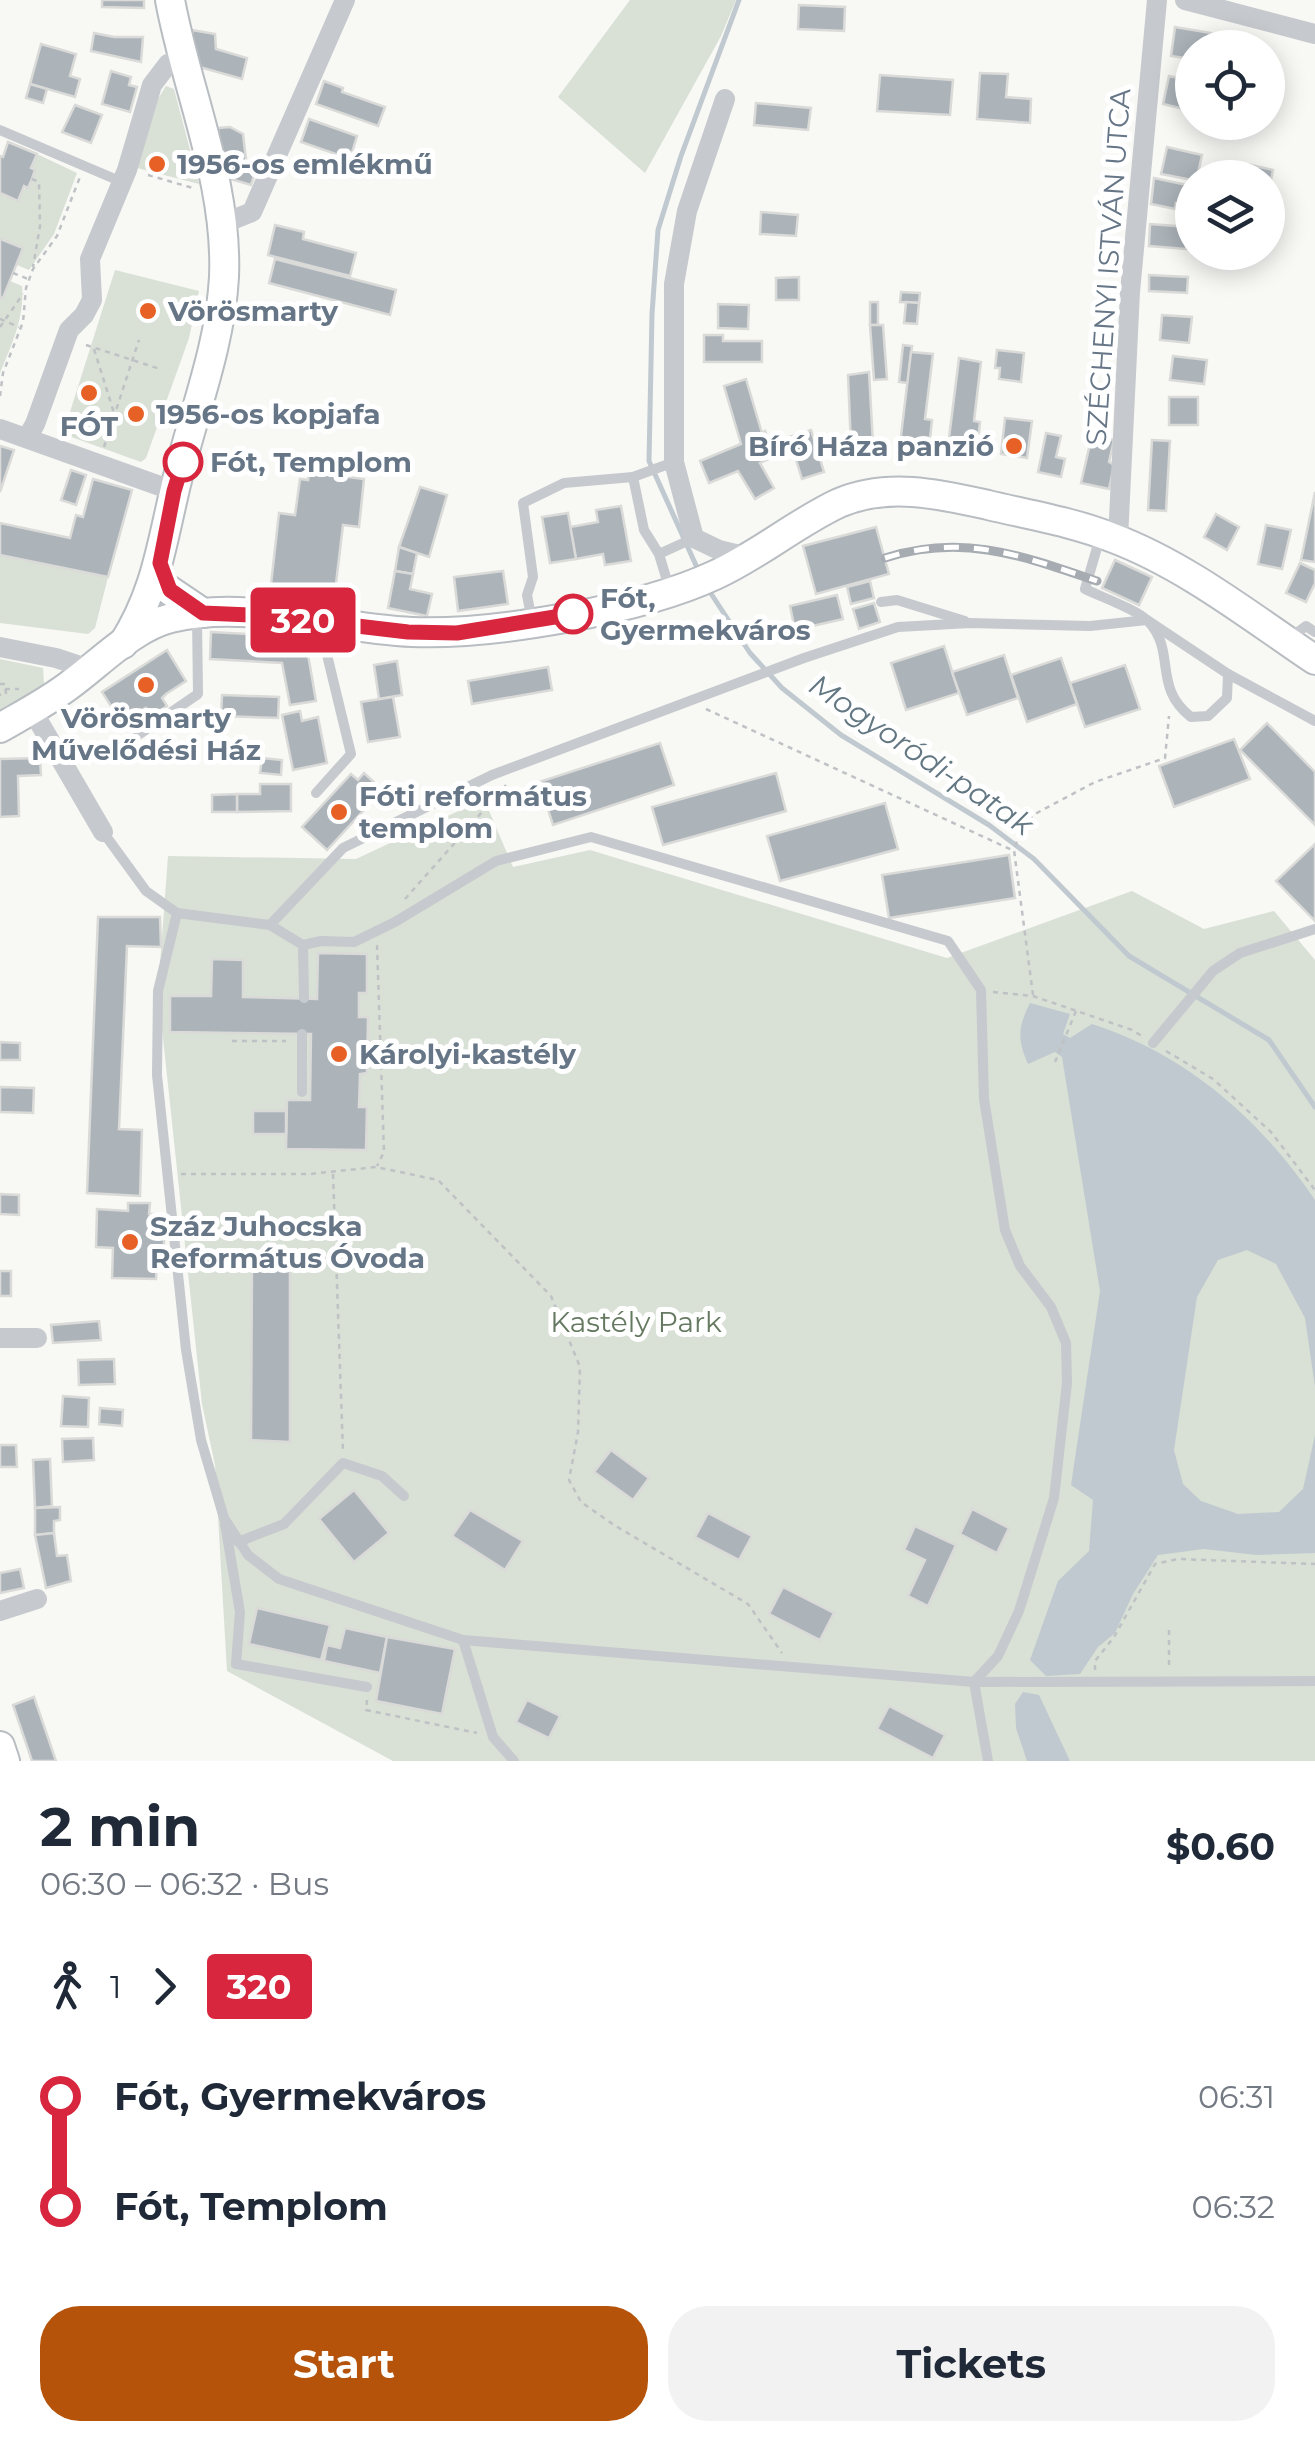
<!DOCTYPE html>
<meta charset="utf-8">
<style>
body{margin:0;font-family:Montserrat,sans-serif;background:#f2f2f3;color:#1f2937;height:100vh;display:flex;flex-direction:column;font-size:38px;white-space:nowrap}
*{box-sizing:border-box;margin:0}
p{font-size:32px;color:#747a83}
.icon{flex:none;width:55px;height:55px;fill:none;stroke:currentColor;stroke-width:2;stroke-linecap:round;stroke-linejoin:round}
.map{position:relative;height:1761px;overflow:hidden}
.details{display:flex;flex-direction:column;background:#fff;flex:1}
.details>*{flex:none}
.badge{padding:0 20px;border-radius:8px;font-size:35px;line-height:65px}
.fabs{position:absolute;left:1175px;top:30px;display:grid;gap:20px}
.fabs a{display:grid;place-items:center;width:110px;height:110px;border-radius:50%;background:#fff;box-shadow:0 5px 25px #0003;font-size:50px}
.map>.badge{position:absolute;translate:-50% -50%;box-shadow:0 0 0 5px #fff}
.legs{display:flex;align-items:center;gap:15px;height:110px;padding:0 40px;font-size:32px}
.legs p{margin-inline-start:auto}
.summary{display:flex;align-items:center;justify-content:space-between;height:170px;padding:0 40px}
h1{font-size:55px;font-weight:700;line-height:75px}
.action{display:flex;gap:20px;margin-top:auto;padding:20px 40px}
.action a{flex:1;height:115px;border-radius:40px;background:#b45309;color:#fff;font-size:40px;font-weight:700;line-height:115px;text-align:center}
.action a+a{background:#f2f2f3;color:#1f2937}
ul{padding:0 40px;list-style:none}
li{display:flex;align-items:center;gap:35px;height:110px;font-size:38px}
li i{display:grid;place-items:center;width:15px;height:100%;margin:0 12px;background:currentColor}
li i::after{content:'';width:25px;height:25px;margin:-12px;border:8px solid;border-radius:50%;background:#fff}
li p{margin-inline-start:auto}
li:first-child i{background:linear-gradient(#0000 50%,currentColor 0)}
li:last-child i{background:linear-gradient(currentColor 50%,#0000 0)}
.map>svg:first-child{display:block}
.green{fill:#d9e0d6}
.water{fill:#c0c9cf}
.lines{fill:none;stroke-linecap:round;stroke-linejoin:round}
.stream{stroke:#c0c9cf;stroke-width:5}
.building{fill:#acb4ba;stroke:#dadad8;stroke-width:2.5}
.secondary-casing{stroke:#b8bdc2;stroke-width:32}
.path{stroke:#bfc2c4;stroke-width:2.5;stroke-dasharray:5 5;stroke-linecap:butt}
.service{stroke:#c6c9cd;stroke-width:10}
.minor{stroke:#c6c9cd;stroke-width:20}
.secondary{stroke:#fff;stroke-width:28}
.rail-casing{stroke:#a6acb2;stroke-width:9}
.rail{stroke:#fff;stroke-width:5;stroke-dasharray:15;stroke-linecap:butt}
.line-1-casing{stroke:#fff;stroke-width:22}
.line-1{stroke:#d7263d;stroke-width:15}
.poi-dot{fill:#e76126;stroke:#fff;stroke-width:4}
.stop-1-dot{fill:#fff;stroke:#d7263d;stroke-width:5}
.labels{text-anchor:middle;stroke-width:10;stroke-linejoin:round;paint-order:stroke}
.poi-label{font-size:28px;font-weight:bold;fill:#667687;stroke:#fff;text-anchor:start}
.street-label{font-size:28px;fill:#667687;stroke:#fff}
.stop-label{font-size:28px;font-weight:bold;fill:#667687;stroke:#fff;text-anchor:start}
.park-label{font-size:28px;fill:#657961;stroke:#fff}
.water-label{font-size:30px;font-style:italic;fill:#637783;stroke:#fff}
</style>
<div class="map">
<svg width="1315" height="1761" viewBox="0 0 1315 1761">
<rect width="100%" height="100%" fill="#f8f8f5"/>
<g class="green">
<path d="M630,0H736L721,36L645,173L558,97Z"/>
<path d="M166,86L174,89L199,184L137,168L156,102Z"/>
<path d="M37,154L77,173L54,234L29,270L17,265L23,248L0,239V193L18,200L35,171L31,168Z"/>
<path d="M115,270L199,291L189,338L146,458L141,462L63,434Z"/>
<path d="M10,281L22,286C25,317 11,346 0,373V297H4Z"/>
<path d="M0,555L108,577L95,628L88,634L0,623Z"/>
<path d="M0,659L43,668L44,684L0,713Z"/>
<path d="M484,799L513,867L590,850L947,958L1132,891L1204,929L1274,911L1315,960V1761H393L227,1671L215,1465L202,1404L158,991L168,856L356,859Z"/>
</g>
<g class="water">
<path d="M1030,1003L1070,1014L1063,1034L1070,1038L1092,1024C1186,1054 1260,1119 1315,1200V1387L1305,1318L1276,1264L1247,1250L1218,1260L1197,1297L1174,1450L1183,1484L1201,1501L1238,1514L1279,1512L1303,1489L1315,1435V1553L1256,1555L1204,1549L1158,1555L1133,1594L1115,1633L1098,1647L1080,1674L1046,1676L1030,1660L1058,1581L1089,1551L1093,1500L1071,1485L1100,1291L1062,1057L1055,1052L1028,1064C1017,1039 1018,1027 1030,1003Z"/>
<path d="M1023,1692L1039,1695L1070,1761H1027L1016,1728L1015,1704Z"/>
</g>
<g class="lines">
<g class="stream">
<path d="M699,572L649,461L652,314L658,230L681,156L739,0"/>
<path d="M706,586L750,653L782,688L841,735L989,825L1034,859L1129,956L1269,1040L1315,1107"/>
</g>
</g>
<g class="building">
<path d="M102,0H144V8L102,7Z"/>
<path d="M799,5L845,7L844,31L798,29Z"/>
<path d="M1175,27L1217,34L1215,48H1192V59L1171,56Z"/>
<path d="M192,30L215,34L216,49L247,58L242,79L196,66Z"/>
<path d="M94,33L114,37H143L141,62L91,51Z"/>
<path d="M41,44L76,54L70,76L80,79L75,97L30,84Z"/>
<path d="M111,71L131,77L129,85L137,87L130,112L102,104Z"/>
<path d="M980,73L1008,74L1006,97L1031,99L1030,123L977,119Z"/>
<path d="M880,75L953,80L950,115L877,111Z"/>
<path d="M1169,76L1192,81V111L1163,104Z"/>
<path d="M324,81L343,88L342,92L385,107L378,126L316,104Z"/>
<path d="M30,84L47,89L43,103L26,98Z"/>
<path d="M756,103L811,108L808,130L754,125Z"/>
<path d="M75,105L102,115L91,143L62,132Z"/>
<path d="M309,119L357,136L350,159L301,142Z"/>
<path d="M230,127L243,134L247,167L256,170L251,185L224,177L218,128Z"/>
<path d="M8,142L37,154L31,168L35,170L32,179L28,188L24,186L18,201L0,193V156L3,157Z"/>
<path d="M1167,147L1202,155L1197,178L1192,180L1161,174Z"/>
<path d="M1242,163L1273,170L1268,195V178H1239Z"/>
<path d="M1154,178L1192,186V206L1176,203L1175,209L1151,204Z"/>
<path d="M761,212L798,215L796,236L760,234Z"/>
<path d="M1150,224L1188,227L1186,249L1149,246Z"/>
<path d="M275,225L304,232L303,239L356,253L350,276L268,255Z"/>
<path d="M0,239L23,248L3,298L0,297Z"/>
<path d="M275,259L396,290L390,315L269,283Z"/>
<path d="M1149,275L1188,277L1187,293L1149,291Z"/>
<path d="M799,277V300H776V278Z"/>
<path d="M901,292L920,293L919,303L900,302Z"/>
<rect x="870" y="302" width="8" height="23"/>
<path d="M906,302L919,303L917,324L904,323Z"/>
<path d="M718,304L749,305L748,329L718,328Z"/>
<path d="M1162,315L1192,317L1189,343L1160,340Z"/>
<path d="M870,325H883L887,379L874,380Z"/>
<path d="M704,335H723V341H762V362H704Z"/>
<path d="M903,345L912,346L908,383L899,382Z"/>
<path d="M997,350L1024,353L1021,382L999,379L1000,368H995Z"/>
<path d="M911,352L933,354L925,419L932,420L929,449L900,444Z"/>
<path d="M1173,356L1207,360L1204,384L1170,380Z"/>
<path d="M959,358L981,362L974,421L980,422L977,450L948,446Z"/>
<path d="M869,372L873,444L851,447L848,375Z"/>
<path d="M746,379L762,433L765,431L775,456L760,463L774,488L755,499L738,471L709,483L700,461L741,444L724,386Z"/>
<rect x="1169" y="397" width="29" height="28"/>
<path d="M1005,418L1032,421L1027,458L1001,454Z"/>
<path d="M811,430L824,472L802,479L789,437Z"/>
<path d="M1046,433L1061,436L1056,457L1065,459L1061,477L1038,472Z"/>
<path d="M1092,435L1114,440L1109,462L1114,465L1109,489L1081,483Z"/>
<path d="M1152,440L1170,441L1166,511L1148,510Z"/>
<path d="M0,446L14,450L0,492Z"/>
<path d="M71,470L86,475L76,505L61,500Z"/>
<path d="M309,472L364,479L359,527L343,525L335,592L271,584L279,513L295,515L300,479L308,480Z"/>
<path d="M93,479L132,490L108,577L0,555V523L70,538L76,515L83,517Z"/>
<path d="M420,487L447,495L429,557L399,547Z"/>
<path d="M1315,492V562L1301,560Z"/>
<path d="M621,506L631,561L605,565L603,554L576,559L570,527L598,522L596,510Z"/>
<path d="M568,513L576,559L550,563L542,517Z"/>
<path d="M1216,514L1239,527L1227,550L1204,537Z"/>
<path d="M1266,525L1291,530L1282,569L1258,564Z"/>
<path d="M876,527L889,574L816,594L803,546Z"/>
<path d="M399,547L417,553L413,574L395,571Z"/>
<path d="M1115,560L1152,577L1139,605L1102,588Z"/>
<path d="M1300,563L1315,570V583L1306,602L1286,593Z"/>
<path d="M395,571L413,574L410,589L432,594L427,616L388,608Z"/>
<path d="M503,571L508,604L458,611L454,577Z"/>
<path d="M870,581L874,598L851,604L847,587Z"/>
<path d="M837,595L843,619L795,630L790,606Z"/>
<path d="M874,603L880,622L859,629L853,609Z"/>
<path d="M211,632L305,637L316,701L290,705L282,663L210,659Z"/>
<path d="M944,646L959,693L906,710L891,663Z"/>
<path d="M167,650L186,681L166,694L162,698L167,706L152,716L146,708L121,722L102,692Z"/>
<path d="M1004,655L1018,698L967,715L952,672Z"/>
<path d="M1061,658L1077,704L1027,722L1011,675Z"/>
<path d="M397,661L402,695L379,699L374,665Z"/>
<path d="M1125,665L1140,709L1085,727L1070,683Z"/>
<path d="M548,667L552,690L472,704L468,681Z"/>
<path d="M222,695L279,697L278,718L221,716Z"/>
<path d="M393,697L400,737L368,742L361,702Z"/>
<path d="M300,711L302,721L318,717L327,763L293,770L282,715Z"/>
<path d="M1267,723L1315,772V825L1240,750Z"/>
<path d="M1234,739L1250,779L1174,807L1159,766Z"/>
<path d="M660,743L674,785L553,825L539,782Z"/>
<path d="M40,758L41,775L18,776L19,816L0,817V759Z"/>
<path d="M262,758L282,760L281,775L260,773Z"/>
<path d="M364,773L376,784L369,792L375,798L327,850L302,827L351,774L358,780Z"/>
<path d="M776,773L786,811L663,845L652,807Z"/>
<path d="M260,784H291V811L237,812V794H260Z"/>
<path d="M237,794V812H212V795Z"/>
<path d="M885,803L898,849L780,881L767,836Z"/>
<path d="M1315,844V921L1276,881Z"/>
<path d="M1009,855L1015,898L889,918L882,875Z"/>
<path d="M98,917H160L161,947L127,946L119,1129L142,1130L140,1196L87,1193Z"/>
<path d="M318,953L367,954V993H359V1017H368L367,1073L360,1074L359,1107H367L366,1150L286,1149L287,1100H310L311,1034L170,1032V996H211L212,959L243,960V997L317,999Z"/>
<path d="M0,1042L20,1043V1060H0Z"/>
<path d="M0,1087L34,1088L33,1113L0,1112Z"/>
<rect x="253" y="1111" width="33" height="23"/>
<path d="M0,1194L19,1195V1215L0,1214Z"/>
<path d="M128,1203H150L149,1214H155V1236H164V1255H157L156,1279L112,1278L113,1248L96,1247L97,1209L128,1211Z"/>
<path d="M252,1263L290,1265V1442L251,1440Z"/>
<rect x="0" y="1271" width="11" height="25"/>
<path d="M99,1321L101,1340L53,1343L51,1325Z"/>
<path d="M114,1359L115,1384L79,1385L78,1360Z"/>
<path d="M63,1396L89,1398L88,1427L61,1426Z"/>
<path d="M100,1408L123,1410L122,1426L99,1424Z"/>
<path d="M93,1438L94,1460L63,1462L62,1439Z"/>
<path d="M0,1445H16L17,1467H0Z"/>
<path d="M611,1450L649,1478L633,1500L594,1472Z"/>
<path d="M50,1459L52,1506L35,1508L33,1460Z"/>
<path d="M354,1490L389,1533L354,1562L319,1519Z"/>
<path d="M60,1507V1520L54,1521V1533L35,1535V1508Z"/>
<path d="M972,1509L1009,1528L997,1553L960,1534Z"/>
<path d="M470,1510L523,1541L505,1570L452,1536Z"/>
<path d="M708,1513L752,1536L739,1560L695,1537Z"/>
<path d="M915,1526L956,1545L928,1606L908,1596L925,1560L904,1550Z"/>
<path d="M54,1533L57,1556L67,1555L71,1581L46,1588L35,1535Z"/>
<path d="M20,1569L24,1588L0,1593V1573Z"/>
<path d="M783,1587L834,1613L820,1640L769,1614Z"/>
<path d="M257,1608L330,1625L321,1660L249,1644Z"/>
<path d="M345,1628L387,1637L380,1673L324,1661L327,1645L340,1648Z"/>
<path d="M387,1637L455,1649L442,1714L376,1701Z"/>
<path d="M34,1697L56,1761H32L13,1705Z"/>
<path d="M527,1700L560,1716L549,1738L516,1722Z"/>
<path d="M889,1706L945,1735L933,1758L877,1729Z"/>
</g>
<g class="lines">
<g class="secondary-casing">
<g id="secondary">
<path d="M169,590L203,613"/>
<path d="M123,644C155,594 161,548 174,493C190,421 220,351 224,277C228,182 187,92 170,0"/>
<path d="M0,728C24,714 49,701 71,684C101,662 134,627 171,618C249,599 334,629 412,632C494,635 640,610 715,575C759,555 796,523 839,503C888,482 939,494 988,505C1030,515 1073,522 1113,538C1185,565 1251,617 1315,660"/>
<path d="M0,1746L5,1761"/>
</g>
</g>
<g class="path">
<path d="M148,175L193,188"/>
<path d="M32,179L39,182L40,226L33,267"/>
<path d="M13,273L28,279"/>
<path d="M0,319L19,327"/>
<path d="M0,327L23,294"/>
<path d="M86,345L160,369"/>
<path d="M94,349L114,413"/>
<path d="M0,396L3,373L23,322L26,288L33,269L57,236L80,177"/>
<path d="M104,447L139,340"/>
<path d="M0,684H5L6,694L0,695"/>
<path d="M5,689H19"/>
<path d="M706,709L1012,850"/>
<path d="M405,899L506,785"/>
<path d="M377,945L384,1152L377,1166"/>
<path d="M993,992L1033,996L1132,1030L1142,1036"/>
<path d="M1033,995L1014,850L1019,835L1033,815L1095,782L1165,758L1169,716"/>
<path d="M232,1041H286"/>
<path d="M1166,1051L1213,1079L1271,1132L1315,1190"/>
<path d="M1055,1062L1076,1011"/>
<path d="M181,1174H310L376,1167L438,1180L551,1296L580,1367L578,1432L569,1480L581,1502L614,1525L748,1604L782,1653"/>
<path d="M333,1174L343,1451"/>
<path d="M1169,1665V1628"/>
<path d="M1095,1670V1661L1114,1637L1155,1564L1178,1559L1315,1564"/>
<path d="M367,1700L366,1710L477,1733"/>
</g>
<g class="service">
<path d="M0,130L122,182"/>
<path d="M633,477L674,462"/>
<path d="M1101,534L1085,589C1101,597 1136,609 1148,621C1177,652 1152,687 1191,717L1208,716L1227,698L1228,674L1315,721"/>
<path d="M659,554L694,538"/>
<path d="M881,602L897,600L965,621"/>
<path d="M532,621L527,595L533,577L523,503L564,483L633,477L644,530L659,554L670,591"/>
<path d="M1287,640L1306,626L1315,632"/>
<path d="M138,735L198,694L197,618"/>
<path d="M316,793L351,754L320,626"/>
<path d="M103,832L146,891L177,913L270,925L303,945L321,941L354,942L395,922L496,861L591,837L948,941L981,990L984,1099L1005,1230L1020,1266L1051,1307L1066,1343L1067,1383L1054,1498L1019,1611L998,1656L974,1682"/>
<path d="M177,913L158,991L157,1075L186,1350L201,1440L224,1518L248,1555L279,1579L463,1640L974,1682L1315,1681"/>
<path d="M270,925L343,848L492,775L804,658L898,627L970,623L1090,626L1147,620L1228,674"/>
<path d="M303,945L304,998"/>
<path d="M1153,1043L1213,971L1240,953L1315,929"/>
<path d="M302,1092V1034"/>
<path d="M225,1524L240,1612L236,1664L367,1687"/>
<path d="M238,1542L284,1524L343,1463L382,1476L404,1496"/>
<path d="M463,1640L493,1737L514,1761"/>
<path d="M974,1682L988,1761"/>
</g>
<g class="minor">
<path d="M1185,0L1315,34"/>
<path d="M725,99L687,211L674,284V462L694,538L719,550L748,557"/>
<path d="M222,224L252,212L345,0"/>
<path d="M0,429L174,491"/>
<path d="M27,438L35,424L69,330L84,315L92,300L90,259L127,170L152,85L168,64L182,57"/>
<path d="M1118,539L1130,292L1157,0"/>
<path d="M0,647L56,658L89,669"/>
<path d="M32,710L103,832"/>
<path d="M0,1338H37"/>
<path d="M0,1611L37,1599"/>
</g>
<use href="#secondary" class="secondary"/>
<g class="rail-casing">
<path id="rail" d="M885,558C963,533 1023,556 1097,581"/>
</g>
<use href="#rail" class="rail"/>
</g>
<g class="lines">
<g class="line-1-casing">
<path id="line-1" d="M183,462L174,491L160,563L170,590L203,613L272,616L408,632L457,633L573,614"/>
</g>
<use href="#line-1" class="line-1"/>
</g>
<g class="poi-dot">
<circle cx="157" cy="164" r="10"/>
<circle cx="148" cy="311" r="10"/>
<circle cx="89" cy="393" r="10"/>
<circle cx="136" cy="414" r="10"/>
<circle cx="1014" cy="446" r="10"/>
<circle cx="146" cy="685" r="10"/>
<circle cx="339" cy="812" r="10"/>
<circle cx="339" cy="1054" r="10"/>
<circle cx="130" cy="1242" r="10"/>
</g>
<g class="stop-1-dot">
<circle cx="183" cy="462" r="18"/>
<circle cx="573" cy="614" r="18"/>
</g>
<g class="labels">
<g class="poi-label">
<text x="177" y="174">1956-os emlékmű</text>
<text x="168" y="321">Vörösmarty</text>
<text x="156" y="424">1956-os kopjafa</text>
<text x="89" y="436" text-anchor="middle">FÓT</text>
<text x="994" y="456" text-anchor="end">Bíró Háza panzió</text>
<text x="146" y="728" text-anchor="middle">Vörösmarty<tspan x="146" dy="32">Művelődési Ház</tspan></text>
<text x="359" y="806">Fóti református<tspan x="359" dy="32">templom</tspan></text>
<text x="359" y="1064">Károlyi-kastély</text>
<text x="150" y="1236">Száz Juhocska<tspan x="150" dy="32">Református Óvoda</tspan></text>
</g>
<g class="street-label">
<text transform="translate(1108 267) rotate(-86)" y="10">SZÉCHENYI ISTVÁN UTCA</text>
</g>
<g class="stop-label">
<text x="210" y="472">Fót, Templom</text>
<text x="600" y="608">Fót,<tspan x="600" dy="32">Gyermekváros</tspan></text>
</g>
<g class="park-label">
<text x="636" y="1332">Kastély Park</text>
</g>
<g class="water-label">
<text transform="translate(921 755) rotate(34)" y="10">Mogyoródi-patak</text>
</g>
</g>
</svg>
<div class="fabs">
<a><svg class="icon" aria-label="locate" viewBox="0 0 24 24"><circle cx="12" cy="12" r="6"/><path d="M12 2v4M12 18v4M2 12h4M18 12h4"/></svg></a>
<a><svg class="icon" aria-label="layers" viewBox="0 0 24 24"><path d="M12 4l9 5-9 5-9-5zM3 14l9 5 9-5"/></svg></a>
</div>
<b class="badge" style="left:303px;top:620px;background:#d7263d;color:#fff">320</b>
</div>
<section class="details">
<div class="summary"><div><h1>2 min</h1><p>06:30 – 06:32 · Bus</p></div><b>$0.60</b></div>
<div class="legs"><svg class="icon" aria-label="walk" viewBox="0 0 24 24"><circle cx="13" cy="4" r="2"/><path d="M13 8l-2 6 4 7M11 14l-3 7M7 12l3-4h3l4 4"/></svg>1<svg class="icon" aria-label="forward" viewBox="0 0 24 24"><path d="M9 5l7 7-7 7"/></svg><b class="badge" style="background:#d7263d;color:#fff">320</b></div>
<ul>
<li><i style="color:#d7263d"></i><b>Fót, Gyermekváros</b><p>06:31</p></li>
<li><i style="color:#d7263d"></i><b>Fót, Templom</b><p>06:32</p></li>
</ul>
<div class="action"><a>Start</a><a>Tickets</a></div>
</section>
